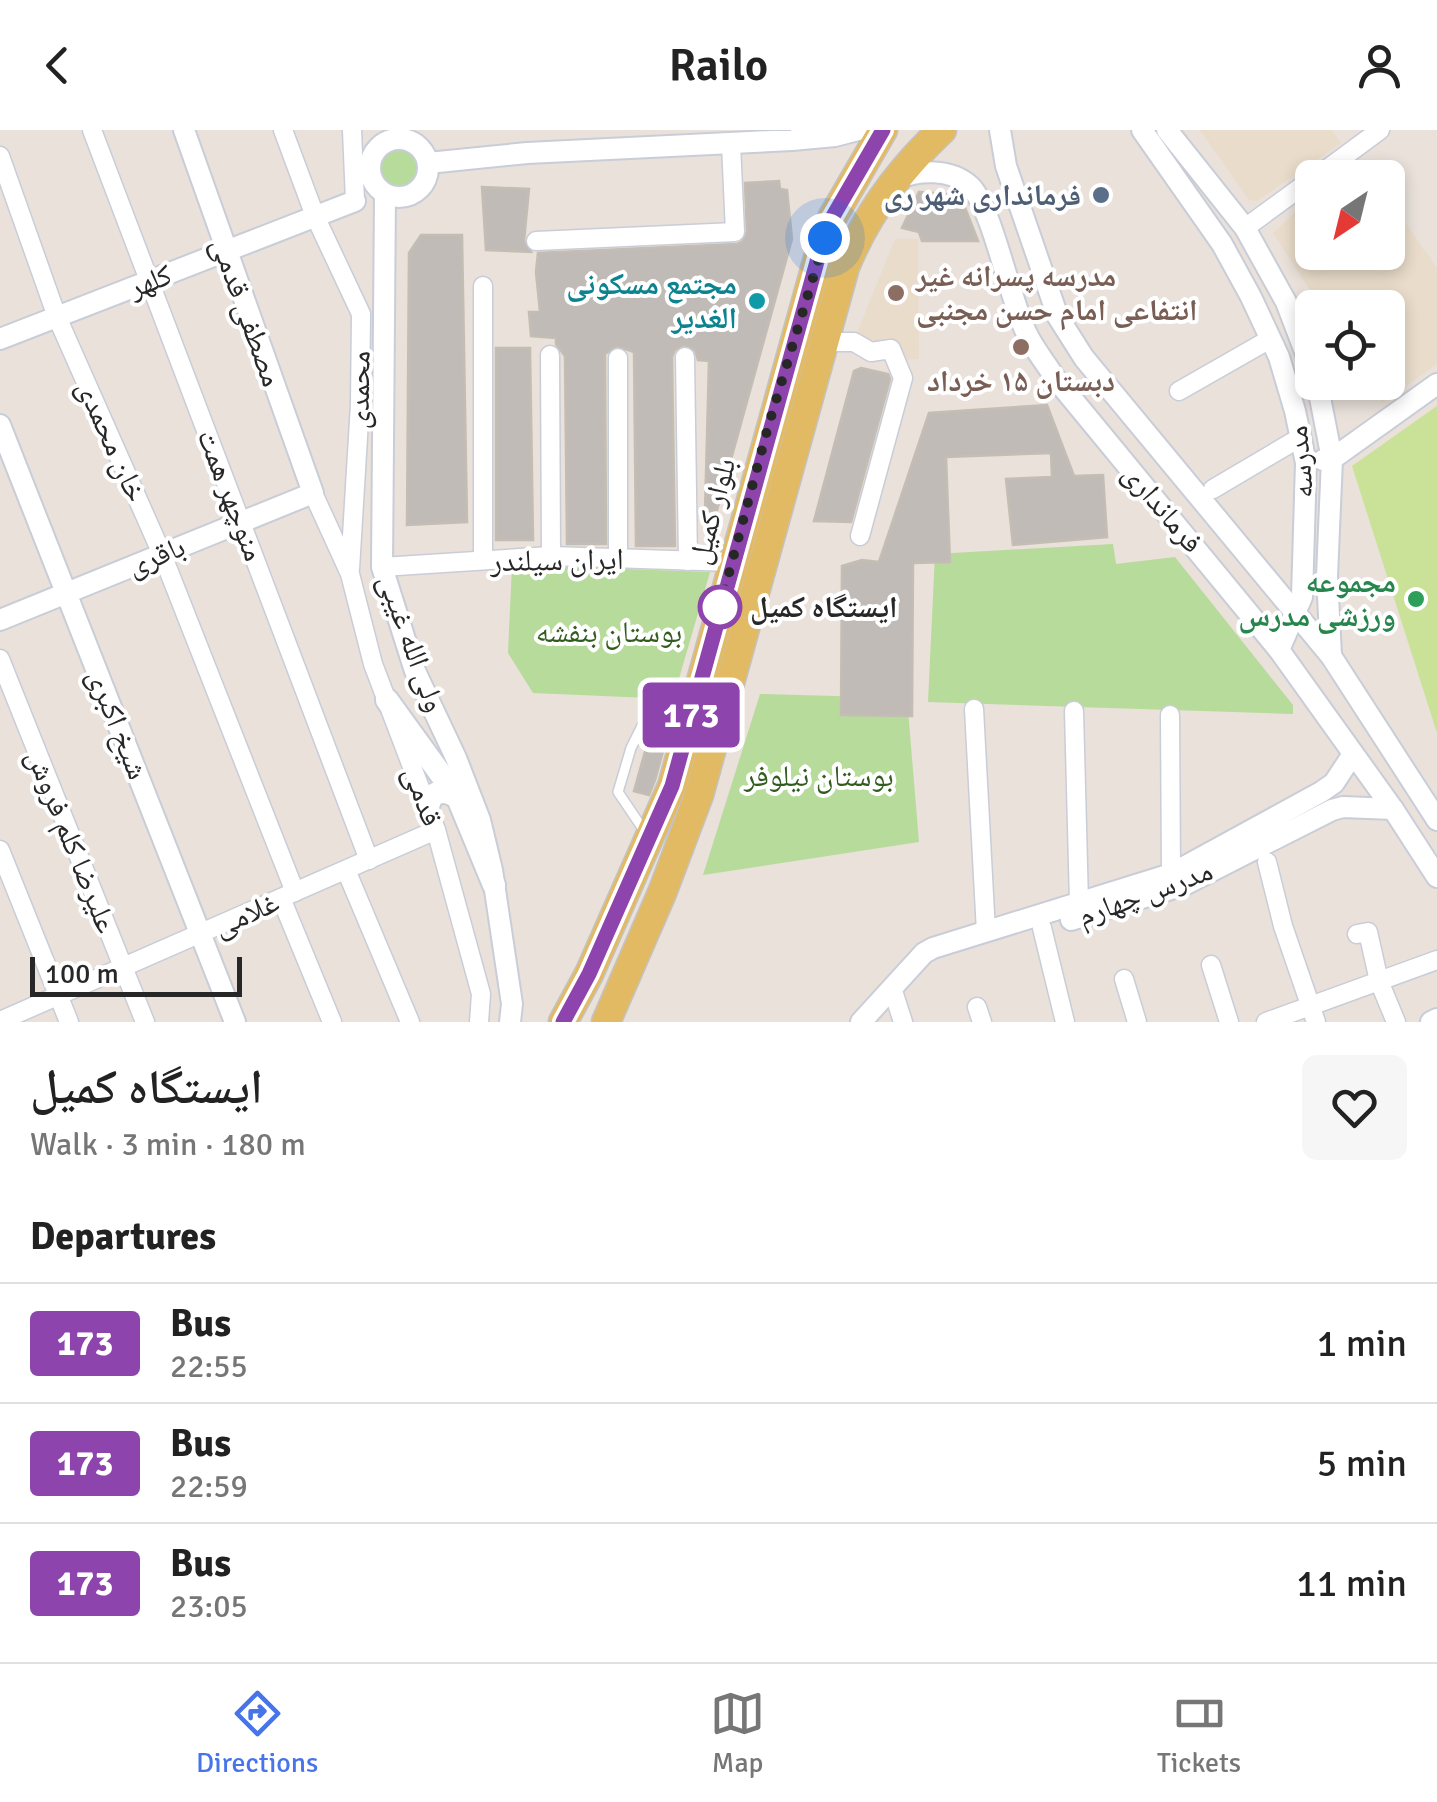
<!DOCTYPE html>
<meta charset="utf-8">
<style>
body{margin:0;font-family:Signika,"Noto Naskh Arabic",sans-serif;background:#f6f6f6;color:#222;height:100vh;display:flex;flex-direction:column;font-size:38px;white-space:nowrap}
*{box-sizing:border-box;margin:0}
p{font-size:32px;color:#767676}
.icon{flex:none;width:55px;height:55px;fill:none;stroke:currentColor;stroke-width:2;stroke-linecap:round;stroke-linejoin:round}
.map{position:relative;height:892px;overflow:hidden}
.sheet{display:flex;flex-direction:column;background:#fff;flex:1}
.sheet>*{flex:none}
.badge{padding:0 20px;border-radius:8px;font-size:35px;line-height:65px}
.needle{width:65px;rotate:215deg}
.controls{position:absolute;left:1295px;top:30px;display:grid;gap:20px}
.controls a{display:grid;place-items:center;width:110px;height:110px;border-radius:15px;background:#fff;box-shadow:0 5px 15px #0003;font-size:50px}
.scale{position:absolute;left:30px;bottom:25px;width:212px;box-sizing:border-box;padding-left:10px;border:5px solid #272727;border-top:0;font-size:28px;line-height:35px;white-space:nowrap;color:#272727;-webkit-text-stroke:8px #fff;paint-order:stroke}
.you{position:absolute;width:50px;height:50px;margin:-25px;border:8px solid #fff;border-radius:50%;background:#1a73e8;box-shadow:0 0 0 15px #1a73e833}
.map>.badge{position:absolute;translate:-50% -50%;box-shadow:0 0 0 5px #fff}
h2{padding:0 30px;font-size:38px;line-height:90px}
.round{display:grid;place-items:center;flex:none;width:105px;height:105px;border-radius:15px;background:#f6f6f6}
.overview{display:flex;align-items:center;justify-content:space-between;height:170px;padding:0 30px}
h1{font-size:48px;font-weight:600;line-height:75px}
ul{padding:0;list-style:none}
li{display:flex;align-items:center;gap:30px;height:120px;padding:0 30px;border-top:2px solid #e0e0e0}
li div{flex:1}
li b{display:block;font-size:38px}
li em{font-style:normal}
li .badge{min-width:110px;font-weight:700;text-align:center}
header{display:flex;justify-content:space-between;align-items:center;height:130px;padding:0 30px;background:#fff;font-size:45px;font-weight:600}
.menu{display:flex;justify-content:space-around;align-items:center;height:140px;border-top:2px solid #e0e0e0;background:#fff;font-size:28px;color:#767676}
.menu a{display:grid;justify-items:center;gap:5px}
.menu .current{color:#4774e9}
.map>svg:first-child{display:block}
.education{fill:#e9dcca}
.green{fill:#b7db9b}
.pitch{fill:#c9e297}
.building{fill:#c1bbb7;stroke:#c4bdb4;stroke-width:2.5}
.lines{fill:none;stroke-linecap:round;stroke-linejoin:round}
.service-casing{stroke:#c9cdd8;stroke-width:12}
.minor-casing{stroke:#c9cdd8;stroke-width:21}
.tertiary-casing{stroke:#c9cdd8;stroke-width:24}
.secondary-casing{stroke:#c9cdd8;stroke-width:26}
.primary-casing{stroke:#c3c3c3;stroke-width:31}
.service{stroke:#fff;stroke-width:9}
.minor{stroke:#fff;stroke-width:18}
.tertiary{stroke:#fff;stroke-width:20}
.secondary{stroke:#fff;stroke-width:22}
.primary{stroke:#e3ba64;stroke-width:28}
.line-casing{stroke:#fff;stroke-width:22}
.line{stroke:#8e44ad;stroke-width:15}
.walk{stroke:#272727;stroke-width:10;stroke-dasharray:0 18}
.service-dot{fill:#5c6f8a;stroke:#fff;stroke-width:4}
.education-dot{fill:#8d6e63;stroke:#fff;stroke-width:4}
.culture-dot{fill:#0f9aa8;stroke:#fff;stroke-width:4}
.leisure-dot{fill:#2e9e5b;stroke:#fff;stroke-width:4}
.stop-dot{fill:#fff;stroke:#8e44ad;stroke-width:5}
.labels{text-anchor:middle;stroke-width:8;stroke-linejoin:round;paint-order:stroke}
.service-label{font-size:30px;font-weight:bold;fill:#4e5e75;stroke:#fff;text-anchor:end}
.education-label{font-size:30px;font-weight:bold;fill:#785e54;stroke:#fff;text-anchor:start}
.street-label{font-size:30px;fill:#272727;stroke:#fff}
.culture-label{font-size:30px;font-weight:bold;fill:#0d838f;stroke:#fff;text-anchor:end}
.leisure-label{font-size:30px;font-weight:bold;fill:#27864d;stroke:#fff;text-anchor:end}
.stop-label{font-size:30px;font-weight:bold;fill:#272727;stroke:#fff;text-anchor:start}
.park-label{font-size:30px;fill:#325d1f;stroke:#fff}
</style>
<header><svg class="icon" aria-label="back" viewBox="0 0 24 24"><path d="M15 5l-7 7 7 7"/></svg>Railo<svg class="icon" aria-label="person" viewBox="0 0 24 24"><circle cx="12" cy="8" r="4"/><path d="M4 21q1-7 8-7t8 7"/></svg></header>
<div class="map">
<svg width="1437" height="892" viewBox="0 0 1437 892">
<rect width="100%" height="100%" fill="#e9e1da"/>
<g class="education">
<path d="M1200,0H1331L1341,13L1257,71L1249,70Z"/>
<path d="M1312,66V122H1388V68L1437,138V234L1382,273L1369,253L1388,252V178L1321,177L1273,103Z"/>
<path d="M895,109H918L919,229L895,230L890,213L870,212L857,203Z"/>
</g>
<g class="green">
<circle cx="398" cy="38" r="21"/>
<path d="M1113,414L1116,434L1175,427L1293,575V584L928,572L935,424Z"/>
<path d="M512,435L710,442L673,569L533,563L508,523Z"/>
<path d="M760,564L907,568L919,712L703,745Z"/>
</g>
<path class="pitch" d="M1437,276V603L1352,336Z"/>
<g class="building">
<path d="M779,51L780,59L787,60L792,109L717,380L705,382L709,231L698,230L695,220L684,215L675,220L672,227L675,416H636L634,222L617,216L605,224L606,414H567L565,226L556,214V208L531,206L529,182H540L536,142L538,123L737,114L742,112L747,102L745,53Z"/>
<path d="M482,57L529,59L524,111L531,122L486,120Z"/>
<path d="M919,62L960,65L978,111H922L919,102L902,98Z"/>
<path d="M421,105H462L467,392L407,395L409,123Z"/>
<path d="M496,218H530L533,410H496Z"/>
<path d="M861,238L888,244L890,249L851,392L814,391L854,241Z"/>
<path d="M1047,275L1074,346L1103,345L1107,407L1013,415L1006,349L1052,347L1051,323L946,327L950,432L913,433L912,586L841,585L842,436L862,430L879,432L929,283Z"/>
<path d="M662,591L671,593L655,650L649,665L634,661L653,593Z"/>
</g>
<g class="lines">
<g class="service-casing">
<path id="service" d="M645,702L618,662L631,618L647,586L691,576"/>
</g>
<g class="minor-casing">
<g id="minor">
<path d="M92,0L369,730"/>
<path d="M283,0L315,86L361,184L360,274L350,439"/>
<path d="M352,0L355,71"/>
<path d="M0,26L57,187L162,424L295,762"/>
<path d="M1315,48L1380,0"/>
<path d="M1245,98L1312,49"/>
<path d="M536,111L735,102L731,14"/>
<path d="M823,212H854L871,222L891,219L903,248L860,406"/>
<path d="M550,225L551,426"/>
<path d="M685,227L688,431"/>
<path d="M618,228V428"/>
<path d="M1179,261L1270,209"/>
<path d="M1213,359L1301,307"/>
<path d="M313,363L350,444L373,534L436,700L481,864L479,892"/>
<path d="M483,430V156"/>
<path d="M382,437L551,426L732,432"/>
<path d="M0,529L145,892"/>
<path d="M974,579L986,802"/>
<path d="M1074,581L1079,773"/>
<path d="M1170,585L1171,744"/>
<path d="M0,720L69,892"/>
<path d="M1267,732L1283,796L1316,892"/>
<path d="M346,740L410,892"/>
<path d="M281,768L332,892"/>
<path d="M1042,798L1065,892"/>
<path d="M1357,804L1368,802L1379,851L1396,892"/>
<path d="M1211,835L1229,892"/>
<path d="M1124,849L1137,892"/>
<path d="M893,861L903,892"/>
<path d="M977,877L982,892"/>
<path d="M0,891L436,700"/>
<path d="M1266,892L1437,830"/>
</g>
</g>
<g class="tertiary-casing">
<g id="tertiary">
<path d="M1000,0L1006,36L1058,187L1084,228L1331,526L1437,690"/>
<path d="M1142,0L1222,114L1251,167L1279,227L1295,281L1306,333L1302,467L1279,520"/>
<path d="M1167,0L1245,98L1286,172L1312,240"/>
<circle cx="399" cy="38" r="29"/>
<path d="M428,33L527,23L792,10L835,6L858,0"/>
<path d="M897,49C918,40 951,38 970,56C992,77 1010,170 1026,202C1033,218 1046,233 1055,248L1279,520L1393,679L1437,747"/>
<path d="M385,64L382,437L415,541L456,628L480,690L492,740L512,874L510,892"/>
<path d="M0,209L355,71"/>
<path d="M1317,252L1332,329L1327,446L1331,526"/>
<path d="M0,295L235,892"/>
<path d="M1323,330L1332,329L1437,254"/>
<path d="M0,490L313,363L184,0"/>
<path d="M1071,790L1184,755L1332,680L1343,677L1393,679"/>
<path d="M861,892L924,823L933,818L1171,744L1321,662L1334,653L1353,624"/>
<path d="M1431,892L1437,889"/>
</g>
</g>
<g class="secondary-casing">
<g id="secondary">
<path d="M387,570L458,668L494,755"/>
<path d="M428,678C430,660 445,658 458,668"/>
</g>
</g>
<g class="primary-casing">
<g id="primary">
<path d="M563,892L589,844L672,656L818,128L832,88L883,0"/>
<path d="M606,892L662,763L699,665L845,137C867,83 899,40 942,0"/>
</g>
</g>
<use href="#service" class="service"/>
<use href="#minor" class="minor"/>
<use href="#tertiary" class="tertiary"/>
<use href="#secondary" class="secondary"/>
<use href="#primary" class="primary"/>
</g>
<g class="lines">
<g class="line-casing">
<path id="line" d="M563,892L589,844L672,656L818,128L832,88L883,0"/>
</g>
<use href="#line" class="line"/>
<path class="walk" d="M720,477L768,297L825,108"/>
</g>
<circle class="service-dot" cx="1101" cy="65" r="10"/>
<g class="education-dot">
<circle cx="896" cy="163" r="10"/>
<circle cx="1021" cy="217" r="10"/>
</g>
<circle class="culture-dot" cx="757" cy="171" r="10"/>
<circle class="leisure-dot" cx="1416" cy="469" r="10"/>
<circle class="stop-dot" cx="720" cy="477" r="20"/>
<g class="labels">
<g class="service-label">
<text x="1081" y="75">فرمانداری شهر ری</text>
</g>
<g class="education-label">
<text x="916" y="156">مدرسه پسرانه غیر<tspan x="916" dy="34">انتفاعی امام حسن مجنبی</tspan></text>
<text x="1021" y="261" text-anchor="middle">دبستان ۱۵ خرداد</text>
</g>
<g class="street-label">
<text transform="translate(150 151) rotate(-21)" y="10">کلهر</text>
<text transform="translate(247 182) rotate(70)" y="10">مصطفی قدمی</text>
<text transform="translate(359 260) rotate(-89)" y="10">محمدی</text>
<text transform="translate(112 311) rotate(66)" y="10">خان محمدی</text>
<text transform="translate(1300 332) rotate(-95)" y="10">مدرسه</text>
<text transform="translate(231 365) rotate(69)" y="10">منوچهر همت</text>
<text transform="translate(1163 378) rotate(50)" y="10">فرمانداری</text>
<text transform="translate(712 381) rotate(-75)" y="10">بلوار کمیل</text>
<text transform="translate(156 426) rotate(-22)" y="10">باقری</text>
<text transform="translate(557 430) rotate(-1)" y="10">ایران سیلندر</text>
<text transform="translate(412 513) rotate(70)" y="10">ولی الله غیبی</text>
<text transform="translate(118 594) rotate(68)" y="10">شیخ اکبری</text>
<text transform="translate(423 666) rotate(70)" y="10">قدمی</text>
<text transform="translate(72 711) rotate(68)" y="10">علیرضا کلم فروش</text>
<text transform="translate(1145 763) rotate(-20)" y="10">مدرس چهارم</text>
<text transform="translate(246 784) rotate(-24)" y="10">غلامی</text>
</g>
<g class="culture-label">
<text x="737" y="164">مجتمع مسکونی<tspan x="737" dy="34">الغدیر</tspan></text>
</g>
<g class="leisure-label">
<text x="1396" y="462">مجموعه<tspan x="1396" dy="34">ورزشی مدرس</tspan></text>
</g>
<g class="stop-label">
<text x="750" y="487">ایستگاه کمیل</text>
</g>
<g class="park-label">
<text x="609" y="512">بوستان بنفشه</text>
<text x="819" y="656">بوستان نیلوفر</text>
</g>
</g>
</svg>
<div class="controls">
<a><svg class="needle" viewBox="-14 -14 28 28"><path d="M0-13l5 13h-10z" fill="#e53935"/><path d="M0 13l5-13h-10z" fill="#767676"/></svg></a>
<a><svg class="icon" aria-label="locate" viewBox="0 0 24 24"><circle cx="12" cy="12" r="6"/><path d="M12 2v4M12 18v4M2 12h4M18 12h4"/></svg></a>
</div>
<div class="scale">100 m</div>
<div class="you" style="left:825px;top:108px"></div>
<b class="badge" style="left:691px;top:585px;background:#8e44ad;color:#fff">173</b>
</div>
<section class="sheet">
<div class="overview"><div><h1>ایستگاه کمیل</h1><p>Walk · 3 min · 180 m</p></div><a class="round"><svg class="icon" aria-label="heart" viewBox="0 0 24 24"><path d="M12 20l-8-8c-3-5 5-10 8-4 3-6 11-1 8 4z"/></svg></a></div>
<h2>Departures</h2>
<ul>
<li><span class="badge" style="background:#8e44ad;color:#fff">173</span><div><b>Bus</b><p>22:55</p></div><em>1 min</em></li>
<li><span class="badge" style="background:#8e44ad;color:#fff">173</span><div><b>Bus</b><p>22:59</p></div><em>5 min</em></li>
<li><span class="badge" style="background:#8e44ad;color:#fff">173</span><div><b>Bus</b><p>23:05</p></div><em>11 min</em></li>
</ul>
</section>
<nav class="menu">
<a class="current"><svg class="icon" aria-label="directions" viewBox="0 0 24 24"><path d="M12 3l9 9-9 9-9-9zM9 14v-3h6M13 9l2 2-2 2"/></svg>Directions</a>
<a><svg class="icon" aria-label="map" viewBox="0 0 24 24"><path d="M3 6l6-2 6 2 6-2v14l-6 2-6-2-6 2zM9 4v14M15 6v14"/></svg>Map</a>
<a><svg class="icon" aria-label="tickets" viewBox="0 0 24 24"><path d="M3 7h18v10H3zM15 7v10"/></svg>Tickets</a>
</nav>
